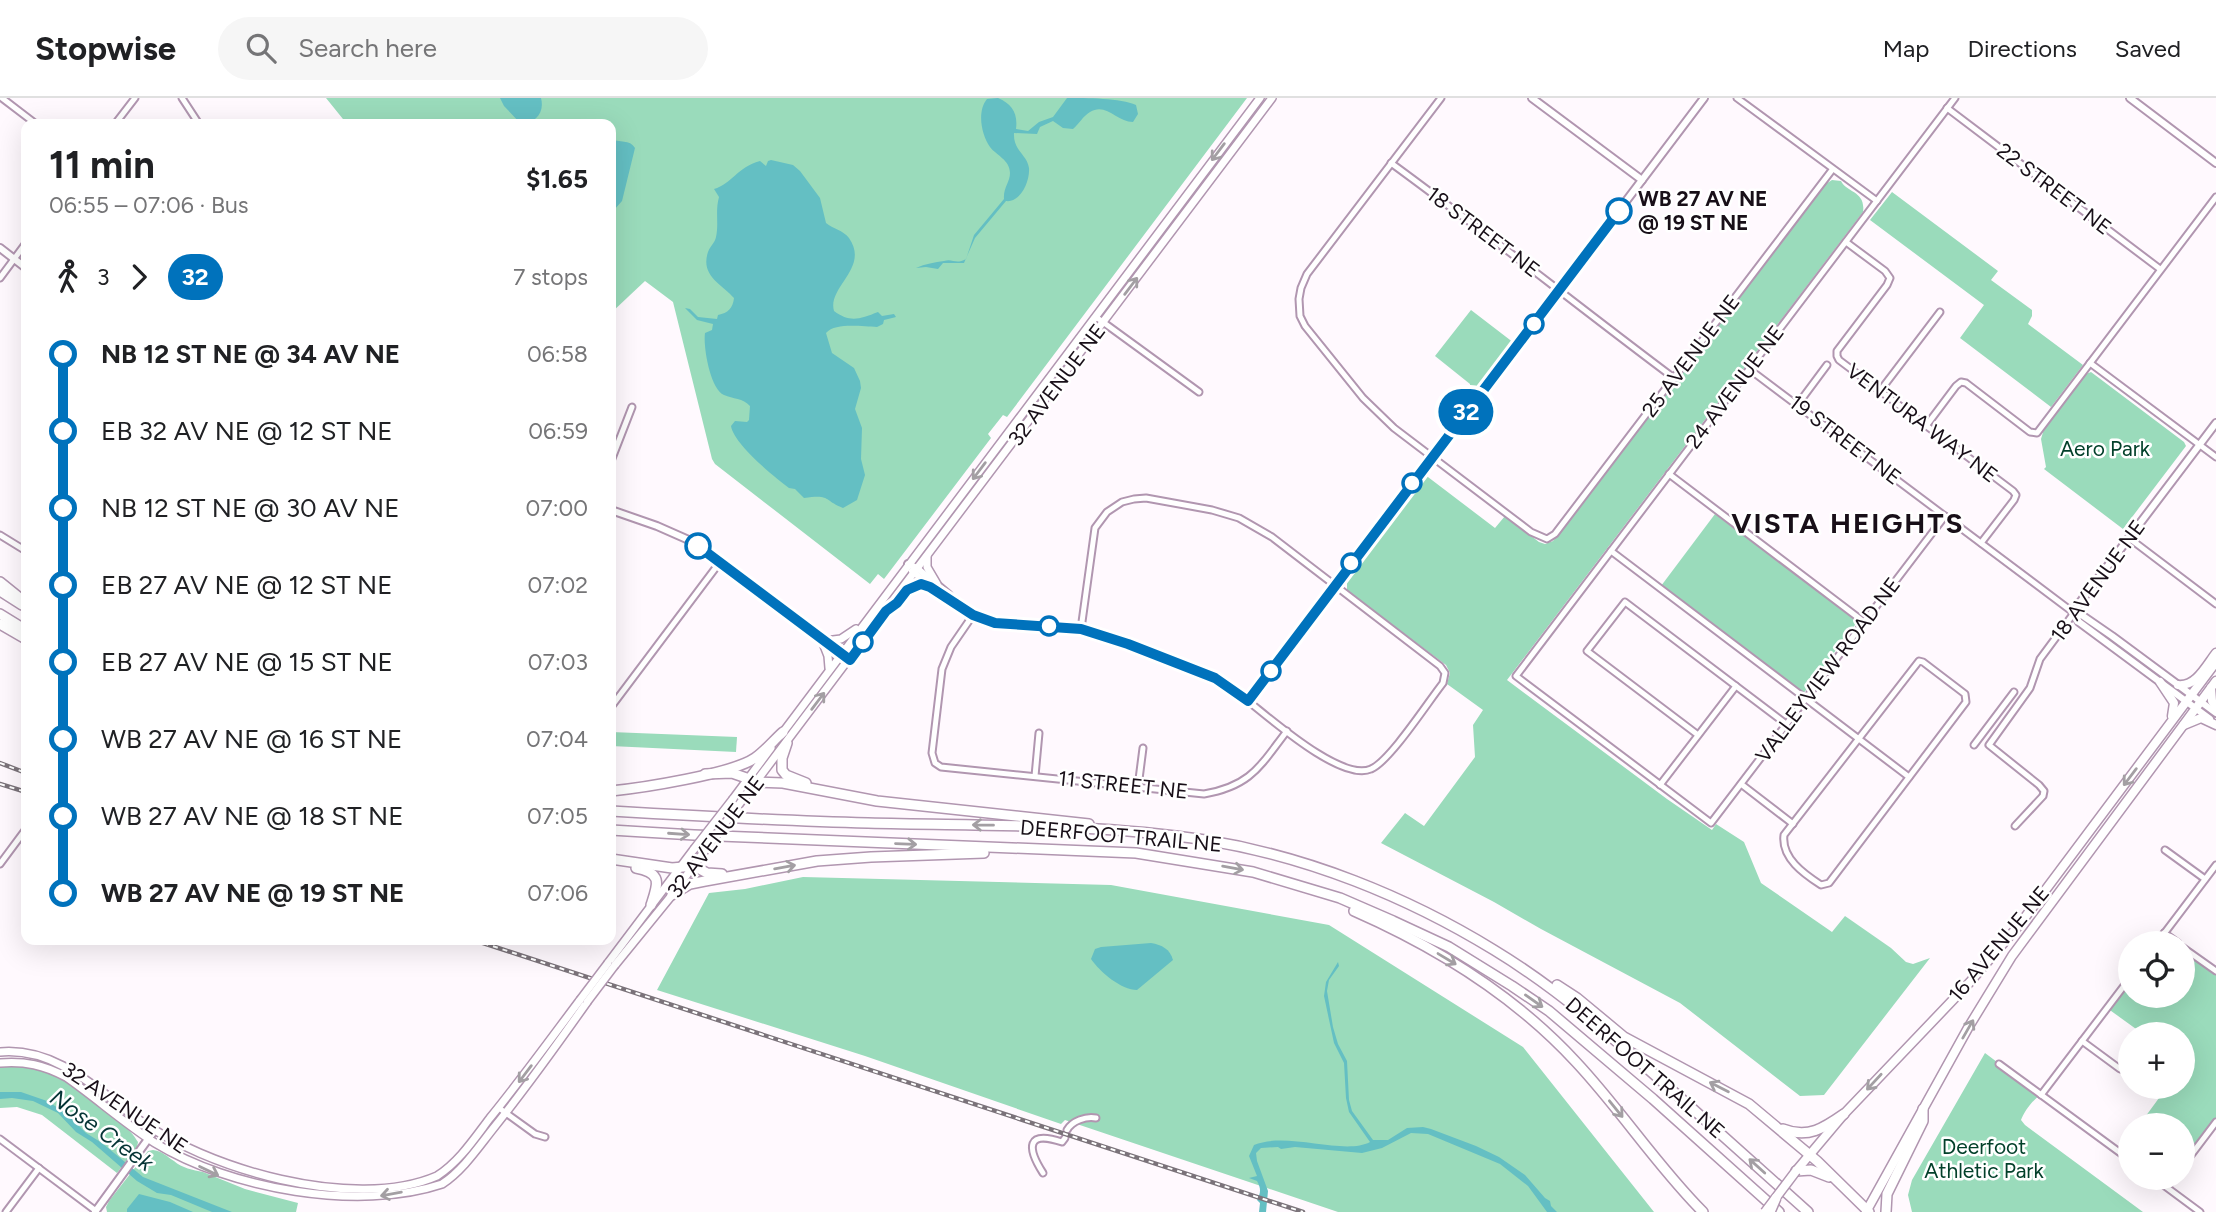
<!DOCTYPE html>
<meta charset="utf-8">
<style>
body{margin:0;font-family:Figtree,sans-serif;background:#f6f6f6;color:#202124;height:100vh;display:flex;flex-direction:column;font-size:26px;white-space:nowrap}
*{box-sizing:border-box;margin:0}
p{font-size:23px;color:#757577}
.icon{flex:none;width:38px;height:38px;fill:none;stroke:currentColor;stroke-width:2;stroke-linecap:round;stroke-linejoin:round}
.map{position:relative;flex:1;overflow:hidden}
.drawer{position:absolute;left:21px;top:21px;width:595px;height:826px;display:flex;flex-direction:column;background:#fff;border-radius:14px;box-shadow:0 7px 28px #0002}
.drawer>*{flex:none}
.badge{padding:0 14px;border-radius:23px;font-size:24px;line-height:46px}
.buttons{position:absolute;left:2118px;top:833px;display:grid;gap:14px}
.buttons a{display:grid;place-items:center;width:77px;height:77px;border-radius:50%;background:#fff;box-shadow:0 7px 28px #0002;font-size:35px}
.map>.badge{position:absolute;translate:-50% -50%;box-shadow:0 0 0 4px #fff}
.legs{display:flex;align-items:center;gap:10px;height:77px;padding:0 28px;font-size:23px}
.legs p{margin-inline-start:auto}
.overview{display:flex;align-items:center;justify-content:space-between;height:119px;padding:0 28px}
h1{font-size:38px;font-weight:700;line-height:52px}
ul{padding:0 28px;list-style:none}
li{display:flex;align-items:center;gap:24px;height:77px;font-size:26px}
li i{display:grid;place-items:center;width:10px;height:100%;margin:0 9px;background:currentColor}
li i::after{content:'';width:18px;height:18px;margin:-9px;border:5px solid;border-radius:50%;background:#fff}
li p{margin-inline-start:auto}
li:first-child i{background:linear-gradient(#0000 50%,currentColor 0)}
li:last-child i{background:linear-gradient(currentColor 50%,#0000 0)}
header{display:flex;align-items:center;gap:42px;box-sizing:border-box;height:98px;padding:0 35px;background:#fff;border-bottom:2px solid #e0e0e0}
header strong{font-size:33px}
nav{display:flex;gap:38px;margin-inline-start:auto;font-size:24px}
.search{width:490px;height:63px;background:#f6f6f6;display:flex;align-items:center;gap:18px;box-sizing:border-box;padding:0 24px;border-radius:38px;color:#757577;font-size:26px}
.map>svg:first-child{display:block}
.green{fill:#9adbbb}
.water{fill:#64bfc3}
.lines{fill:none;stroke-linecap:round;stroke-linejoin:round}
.minor-casing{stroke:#b196b0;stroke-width:9}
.tertiary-casing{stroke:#b196b0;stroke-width:10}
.secondary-casing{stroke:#b196b0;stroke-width:10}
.trunk-casing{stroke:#b196b0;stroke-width:11}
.motorway-casing{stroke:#b196b0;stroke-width:12}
.minor{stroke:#fff;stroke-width:5}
.tertiary{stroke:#fff;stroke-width:6}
.secondary{stroke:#fff;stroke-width:7}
.trunk{stroke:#fff;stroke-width:8}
.motorway{stroke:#fff;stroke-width:9}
.rail-casing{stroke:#7b737a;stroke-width:4.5}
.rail{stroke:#fff;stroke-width:2;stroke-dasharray:5;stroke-linecap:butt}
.secondary-bridge-casing{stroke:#b196b0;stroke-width:10;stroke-linecap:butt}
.trunk-bridge-casing{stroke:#b196b0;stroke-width:11;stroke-linecap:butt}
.motorway-bridge-casing{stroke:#b196b0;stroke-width:12;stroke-linecap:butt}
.secondary-bridge{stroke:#fff;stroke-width:7}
.trunk-bridge{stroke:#fff;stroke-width:8}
.motorway-bridge{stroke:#fff;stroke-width:9}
.oneway{stroke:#a39fa3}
.line-1-casing{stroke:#fff;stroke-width:16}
.line-1{stroke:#0072bc;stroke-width:10}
.stop-1-dot{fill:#fff;stroke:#0072bc;stroke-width:3.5}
.labels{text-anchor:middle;stroke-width:5;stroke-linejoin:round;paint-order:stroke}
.street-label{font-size:21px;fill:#180f18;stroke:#fff}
.stop-label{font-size:21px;font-weight:bold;fill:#180f18;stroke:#fff;text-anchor:start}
.park-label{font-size:21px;fill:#02402a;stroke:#fff}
.water-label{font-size:23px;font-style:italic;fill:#053435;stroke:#fff}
.district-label{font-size:28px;font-weight:bold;letter-spacing:2px;fill:#180f18;stroke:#fff}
</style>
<header>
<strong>Stopwise</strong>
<div class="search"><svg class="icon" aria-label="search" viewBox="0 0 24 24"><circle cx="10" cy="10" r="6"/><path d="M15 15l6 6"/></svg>Search here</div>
<nav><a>Map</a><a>Directions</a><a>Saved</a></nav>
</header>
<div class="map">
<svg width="2216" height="1114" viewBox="0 0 2216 1114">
<rect width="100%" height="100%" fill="#fff9fe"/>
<g class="green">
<path d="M326,0H1247L1007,319L1003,317L988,336L991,340L884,481L878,476L870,486L715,366L712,361L673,204L645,183L611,215V26H347Z"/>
<path d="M1832,82L1841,83C1847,95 1866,93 1863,114L1507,582L1667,701L1712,732L1716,726L1744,744L1761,785L1832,834L1845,818L1891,850L1906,864L1913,866L1930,860L1824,997L1800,998L1680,905L1541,831L1494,804L1381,745L1405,715L1424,728L1475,659L1473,627L1483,612L1447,586L1450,575L1446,567L1347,493V480L1424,376L1495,430L1505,418L1539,444L1545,446L1553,443L1824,87Z"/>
<path d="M1892,94L1998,173L1991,182L2032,212V218L2028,226L2083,267L2051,309L1960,240L1984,207L1870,122Z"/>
<path d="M1471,212L1514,245L1475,295L1470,291V286L1435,258Z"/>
<path d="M2091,274L2184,344L2186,348L2123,431L2044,371L2046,369L2041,341L2044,331L2086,276Z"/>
<path d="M1715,416L1855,521V527L1803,596L1661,488Z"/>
<path d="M611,634L737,639L736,654L611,648Z"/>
<path d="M803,779L1111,787L1329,827L1523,949L1654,1114H1338L1065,1022L1061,1026L865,958L657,892L709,795L745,791Z"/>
<path d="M2182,849L2216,873V1024L2188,1062L2182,1058V1027L2140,1026L2167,989H2182V936H2143L2107,910L2130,880V898H2182Z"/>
<path d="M1985,955L2041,997C2033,1001 2024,1014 2021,1022L2025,1027L2143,1114H1912L1908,1097L1912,1082Z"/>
<path d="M13,967C24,968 36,969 46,973C67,982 129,1025 138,1044L137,1049L117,1075L42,1017L17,1009L0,1010V968Z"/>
<path d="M153,1052C164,1054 166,1058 174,1063C182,1070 193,1072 203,1074L245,1091L298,1105L296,1114H107L106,1109L109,1103L148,1053Z"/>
</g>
<g class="water">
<path d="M500,0H541C545,15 535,25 521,26L504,8Z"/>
<path d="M998,0C1012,6 1018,15 1016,31L1028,33L1039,24L1053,19L1067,0C1086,0 1121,0 1136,7L1138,16L1133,24C1117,24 1106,4 1090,14C1083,18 1079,26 1073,31L1063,30L1053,23L1040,29L1037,36L1014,35C1013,53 1027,56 1029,70C1030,84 1020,105 1006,103L975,140L964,165H943L938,171L926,169L916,170C925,166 935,164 944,163C953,160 955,167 966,161L974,137L1004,101C1003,90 1010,84 1010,75C1010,62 996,57 990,49C981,36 977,13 987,1Z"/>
<path d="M611,41C619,45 630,41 635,50L622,103L614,112L611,111Z"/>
<path d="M771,62L793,67L800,73L820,100L826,125C833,131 843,132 849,140C870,170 827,189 834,213C850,225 860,221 878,214L882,218L894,216L896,219L884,222L883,226L877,229C863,229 836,224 826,235L832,255L854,270L860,283L861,290L855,311L862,330L861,361L865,377L857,402L843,410C823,402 831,396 804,400L795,391L789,390C773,378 734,346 731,328L735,323L747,324L749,322L750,308C743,300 733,301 724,297C710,291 703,248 705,235L712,232L713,226L697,222L685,210L690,211L698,219L717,221L718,217C728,215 733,210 734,200C722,186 700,178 708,154C710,148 715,145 716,139C719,126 715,113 719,99L714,91C732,86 737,69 760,63L766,68L768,63Z"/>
<path d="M1151,845C1162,847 1170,851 1173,862L1137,892C1121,892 1100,874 1091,861L1095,851L1101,849Z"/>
<path d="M1338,864L1339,868L1329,882L1327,893L1333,929L1338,946L1347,963L1349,1002L1352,1013L1373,1042H1388L1407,1030L1423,1029L1431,1031L1476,1048L1499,1059L1525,1077L1545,1100L1550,1103L1551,1108L1557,1114H1547L1528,1088L1500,1066L1428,1036L1411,1035L1382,1050L1362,1055L1295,1049L1281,1051L1278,1049L1261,1050L1256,1055L1257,1063L1268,1093L1266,1114H1259L1260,1105L1257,1102C1261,1095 1261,1090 1257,1083L1249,1080L1257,1078L1249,1058L1254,1047C1287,1033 1344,1058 1370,1044L1349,1014L1346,1000L1344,965L1334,945L1324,898L1326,884Z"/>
<path d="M0,994H21L47,1003L66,1015L86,1035L102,1045L143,1079L232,1114H212L171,1097L157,1095L137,1083L92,1044L76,1034L58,1015L33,1003L12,1000L0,1001Z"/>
<path d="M139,1096L170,1104L193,1114H127V1111Z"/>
</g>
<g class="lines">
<g class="minor-casing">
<g id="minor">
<path d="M2,0L36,26"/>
<path d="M182,0L199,26"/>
<path d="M1441,0L1307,176L1301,190L1299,201L1300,218L1305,228L1363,300L1394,330L1531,434L1547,441L1555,436L1832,72"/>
<path d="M1737,0L1877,103"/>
<path d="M1947,10L2160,171"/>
<path d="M115,26L135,0"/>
<path d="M1391,65C1487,135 1579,209 1674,280"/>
<path d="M1846,144L1885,173L1890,180L1887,187L1837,253V258L1839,262L2013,393L2016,397L2014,402L1981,445"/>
<path d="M0,180L26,145"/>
<path d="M1096,219L1199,294"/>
<path d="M2090,265L2216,359"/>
<path d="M1749,271L2074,515L2040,561L2030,590L1989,647L2039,687L2044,693L2043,698L2015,728"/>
<path d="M1880,293L1940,214"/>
<path d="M1798,306L1827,267"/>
<path d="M1926,328L1956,288L1961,284L1966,285L2030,334L2037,335L2216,99"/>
<path d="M611,363L632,309"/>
<path d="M1669,376L1864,524"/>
<path d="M1945,418L1711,725L1516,578L1955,0"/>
<path d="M0,437L26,453"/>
<path d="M2129,440L2216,506"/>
<path d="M1611,453L1909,679"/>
<path d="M973,517L951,549L942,571L932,655L935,665L941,669L1204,696C1251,688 1260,668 1287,633"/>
<path d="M1081,531L1095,430L1107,414L1122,404L1134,401L1146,400L1212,412L1239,420L1272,439L1440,568L1445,575L1443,585C1428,604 1390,663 1371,671C1342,684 1272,622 1248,603"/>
<path d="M1919,563L1923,564L1965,596L1966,604L1829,785L1821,787C1804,776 1781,760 1784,737Z"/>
<path d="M611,609L720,464"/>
<path d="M1698,637L1587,553L1625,504L1786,626"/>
<path d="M1974,647L2014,594"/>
<path d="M1035,678L1039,635"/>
<path d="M1741,686L1793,726"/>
<path d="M1660,687L1736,588"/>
<path d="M1138,689L1143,650"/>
<path d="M2165,752L2205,781"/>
<path d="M0,766L26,731"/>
<path d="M2164,835L2178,845"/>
<path d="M2157,845L2216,767"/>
<path d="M2182,849L2216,873"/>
<path d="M2082,943L2120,971L2130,972"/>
<path d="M1999,966L2130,1062"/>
<path d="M2041,997L2130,880"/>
<path d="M499,1010L535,1036L545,1039"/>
<path d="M1067,1032C1072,1023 1086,1018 1096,1020"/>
<path d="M0,1041L96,1113"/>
<path d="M2182,1069L2216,1024"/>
<path d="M1043,1075C1027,1050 1026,1032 1062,1044L1065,1040"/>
<path d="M2154,1080L2200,1114"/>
<path d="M2167,1089L2174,1080"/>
<path d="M6,1114L39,1070"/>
</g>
</g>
<g class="tertiary-casing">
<g id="tertiary">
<path d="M1532,0L1642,82"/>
<path d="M2130,0L2216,65"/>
<path d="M0,150L26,170"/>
<path d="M611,412L657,428L691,443L845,558"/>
<path d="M908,466L917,470L948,496L953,503L973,517L995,525L1060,528L1081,531L1110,539L1215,580L1248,603L1704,0"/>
<path d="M912,473L945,500L953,503"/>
<path d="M2074,515L2078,507L2216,325"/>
<path d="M2074,515L2079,524L2210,621"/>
<path d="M2074,515L2083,518L2112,538L2216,615"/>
<path d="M95,1114L154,1033"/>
</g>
</g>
<g class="secondary-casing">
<g id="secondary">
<path d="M927,458V469L937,486"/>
<path d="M902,498L916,487L930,489"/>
<path d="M821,540L828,558L829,570"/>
<path d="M825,543L841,541L856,531"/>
<path d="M781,637L1260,0"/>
<path d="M733,701L771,650"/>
<path d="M743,701L1272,0"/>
<path d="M608,865L694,751"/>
<path d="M615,867L672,797L706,751"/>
<path d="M0,954C54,949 95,989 135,1019C205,1071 354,1114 437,1078C459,1064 474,1041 490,1020C521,982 550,942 580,902"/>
<path d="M0,965C25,963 44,967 66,979C96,1000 124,1025 155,1045C230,1091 359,1114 442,1086C462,1073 477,1051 492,1032C525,991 556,948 587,904"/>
</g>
</g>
<g class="trunk-casing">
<g id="trunk">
<path d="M2160,584L2174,605L2172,618"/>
<path d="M2178,587C2196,589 2206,568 2216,555"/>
<path d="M2211,590L2212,603L2216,609"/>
<path d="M2184,627L2201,620L2216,627"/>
<path d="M1796,1073L1844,1016L1970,884L2020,826L2216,564"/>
<path d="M1866,1114L1968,930L2012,858L2216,583"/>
</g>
</g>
<g class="motorway-casing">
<g id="motorway">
<path d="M0,484L26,505"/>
<path d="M0,493L22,507"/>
<path d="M0,516L26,532"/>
<path d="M0,526L26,541"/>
<path d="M787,645L782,660V672L786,677L806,685"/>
<path d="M705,676L732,675L758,684L783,685L877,703L1089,726"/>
<path d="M611,693C641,690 732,676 755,660C765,653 774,642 783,634"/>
<path d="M611,713C696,718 782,723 868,725C980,728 1094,725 1205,742C1306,758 1406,798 1494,852C1560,892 1617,943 1675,995C1719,1034 1763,1074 1808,1114"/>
<path d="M611,732L694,737L1136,755L1253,774L1340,800L1393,823L1449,849L1512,888L1549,913L1653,1001L1779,1114"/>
<path d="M611,761L672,770L694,768L707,775L722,776"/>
<path d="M636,770C663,775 658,786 651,807"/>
<path d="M672,797L690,786L705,783L817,763L871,759L984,755"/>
<path d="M1354,813C1436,849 1515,898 1576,964C1621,1012 1657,1068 1703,1114"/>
<path d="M1557,887L1577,900L1624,939L1749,1006L1817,1063L1869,1114"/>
<path d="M1783,1031C1808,1041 1824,1030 1844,1016"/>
<path d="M1796,1073L1811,1072L1829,1079"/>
<path d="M1886,1114L1887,1096L1923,1023V1011"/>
</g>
</g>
<use href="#minor" class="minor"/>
<use href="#tertiary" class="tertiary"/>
<use href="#secondary" class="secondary"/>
<use href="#trunk" class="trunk"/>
<use href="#motorway" class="motorway"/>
<g class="rail-casing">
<g id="rail">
<path d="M0,665L26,675"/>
<path d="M0,686L26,694"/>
<path d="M474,842L1303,1114"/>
</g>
</g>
<use href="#rail" class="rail"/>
<g class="secondary-bridge-casing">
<g id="secondary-bridge">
<path d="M694,751L733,701"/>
<path d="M706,751L743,701"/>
<path d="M580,902L608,865"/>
<path d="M587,904L615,867"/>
</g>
</g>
<g class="trunk-bridge-casing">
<path id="trunk-bridge" d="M1765,1114L1796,1073"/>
</g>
<g class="motorway-bridge-casing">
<path id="motorway-bridge" d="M1770,1114L1776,1100"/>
</g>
<use href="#secondary-bridge" class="secondary-bridge"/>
<use href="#trunk-bridge" class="trunk-bridge"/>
<use href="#motorway-bridge" class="motorway-bridge"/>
</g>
<defs><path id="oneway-shaft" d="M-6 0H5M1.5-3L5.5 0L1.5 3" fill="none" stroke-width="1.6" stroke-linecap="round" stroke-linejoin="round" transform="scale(1.75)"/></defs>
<g class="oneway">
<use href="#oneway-shaft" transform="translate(1218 54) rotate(127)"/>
<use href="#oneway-shaft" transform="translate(1131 188) rotate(-53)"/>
<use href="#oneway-shaft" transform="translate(979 373) rotate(127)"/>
<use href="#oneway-shaft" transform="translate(818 603) rotate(-53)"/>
<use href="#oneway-shaft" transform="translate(2130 679) rotate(127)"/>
<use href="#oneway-shaft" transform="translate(983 727) rotate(-179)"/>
<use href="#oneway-shaft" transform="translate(679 736) rotate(4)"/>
<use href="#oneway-shaft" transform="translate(906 746) rotate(2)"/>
<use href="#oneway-shaft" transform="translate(785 769) rotate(-10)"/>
<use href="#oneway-shaft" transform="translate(1233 770) rotate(10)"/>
<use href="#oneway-shaft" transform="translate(1447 861) rotate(31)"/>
<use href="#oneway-shaft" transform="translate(1534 903) rotate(35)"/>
<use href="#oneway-shaft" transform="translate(1968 931) rotate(-60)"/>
<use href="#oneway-shaft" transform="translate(525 976) rotate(127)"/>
<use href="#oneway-shaft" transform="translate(1874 984) rotate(133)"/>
<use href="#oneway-shaft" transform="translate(1719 989) rotate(-153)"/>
<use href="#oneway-shaft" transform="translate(1616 1011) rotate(51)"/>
<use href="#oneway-shaft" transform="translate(1757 1068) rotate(-138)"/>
<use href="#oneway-shaft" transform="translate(209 1073) rotate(26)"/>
<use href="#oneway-shaft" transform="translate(391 1096) rotate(170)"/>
</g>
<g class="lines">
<g class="line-1-casing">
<path id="line-1" d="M698,448L850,562L886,513L897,505L907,492L921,486L930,489L973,517L995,525L1081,531L1128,546L1215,580L1248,603L1619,113"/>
</g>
<use href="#line-1" class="line-1"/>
</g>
<g class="stop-1-dot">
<circle cx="1619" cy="113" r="12"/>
<circle cx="1534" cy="226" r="9"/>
<circle cx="1412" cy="385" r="9"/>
<circle cx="698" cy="448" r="12"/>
<circle cx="1351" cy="465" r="9"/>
<circle cx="1049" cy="528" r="9"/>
<circle cx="863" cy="544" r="9"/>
<circle cx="1271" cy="573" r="9"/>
</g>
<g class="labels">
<g class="street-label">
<text transform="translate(2054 91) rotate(37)" y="7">22 STREET NE</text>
<text transform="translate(1483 134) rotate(37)" y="7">18 STREET NE</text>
<text transform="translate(1691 258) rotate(-53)" y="7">25 AVENUE NE</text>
<text transform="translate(1057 287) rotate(-53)" y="7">32 AVENUE NE</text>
<text transform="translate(1735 289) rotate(-53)" y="7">24 AVENUE NE</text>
<text transform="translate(1922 325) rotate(37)" y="7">VENTURA WAY NE</text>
<text transform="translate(1845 342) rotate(37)" y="7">19 STREET NE</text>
<text transform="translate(2098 483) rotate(-54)" y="7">18 AVENUE NE</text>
<text transform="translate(1828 572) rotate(-53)" y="7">VALLEYVIEW ROAD NE</text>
<text transform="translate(1123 687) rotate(6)" y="7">11 STREET NE</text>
<text transform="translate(1121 738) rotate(5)" y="7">DEERFOOT TRAIL NE</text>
<text transform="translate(716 739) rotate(-53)" y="7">32 AVENUE NE</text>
<text transform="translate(1999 846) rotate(-50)" y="7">16 AVENUE NE</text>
<text transform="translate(1645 970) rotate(41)" y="7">DEERFOOT TRAIL NE</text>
<text transform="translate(125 1010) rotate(34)" y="7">32 AVENUE NE</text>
</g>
<g class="stop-label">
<text x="1638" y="108">WB 27 AV NE<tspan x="1638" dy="24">@ 19 ST NE</tspan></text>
</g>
<g class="park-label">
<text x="2105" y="358">Aero Park</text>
<text x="1984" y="1056">Deerfoot<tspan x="1984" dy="24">Athletic Park</tspan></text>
</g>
<g class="water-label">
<text transform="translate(102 1032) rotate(36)" y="8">Nose Creek</text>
</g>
<g class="district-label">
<text x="1848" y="435">VISTA HEIGHTS</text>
</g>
</g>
</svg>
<div class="buttons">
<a><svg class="icon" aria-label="locate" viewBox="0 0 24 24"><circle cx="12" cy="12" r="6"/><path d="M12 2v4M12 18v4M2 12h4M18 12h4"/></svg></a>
<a>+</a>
<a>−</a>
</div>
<b class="badge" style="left:1466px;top:314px;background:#0072bc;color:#fff">32</b>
<section class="drawer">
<div class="overview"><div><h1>11 min</h1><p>06:55 – 07:06 · Bus</p></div><b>$1.65</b></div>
<div class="legs"><svg class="icon" aria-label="walk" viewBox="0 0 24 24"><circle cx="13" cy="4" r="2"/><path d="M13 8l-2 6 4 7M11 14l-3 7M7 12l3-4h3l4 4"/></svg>3<svg class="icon" aria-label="forward" viewBox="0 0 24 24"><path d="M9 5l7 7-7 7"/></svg><b class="badge" style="background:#0072bc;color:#fff">32</b><p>7 stops</p></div>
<ul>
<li><i style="color:#0072bc"></i><b>NB 12 ST NE @ 34 AV NE</b><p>06:58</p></li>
<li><i style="color:#0072bc"></i><span>EB 32 AV NE @ 12 ST NE</span><p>06:59</p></li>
<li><i style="color:#0072bc"></i><span>NB 12 ST NE @ 30 AV NE</span><p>07:00</p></li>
<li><i style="color:#0072bc"></i><span>EB 27 AV NE @ 12 ST NE</span><p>07:02</p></li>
<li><i style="color:#0072bc"></i><span>EB 27 AV NE @ 15 ST NE</span><p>07:03</p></li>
<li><i style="color:#0072bc"></i><span>WB 27 AV NE @ 16 ST NE</span><p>07:04</p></li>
<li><i style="color:#0072bc"></i><span>WB 27 AV NE @ 18 ST NE</span><p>07:05</p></li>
<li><i style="color:#0072bc"></i><b>WB 27 AV NE @ 19 ST NE</b><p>07:06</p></li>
</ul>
</section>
</div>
